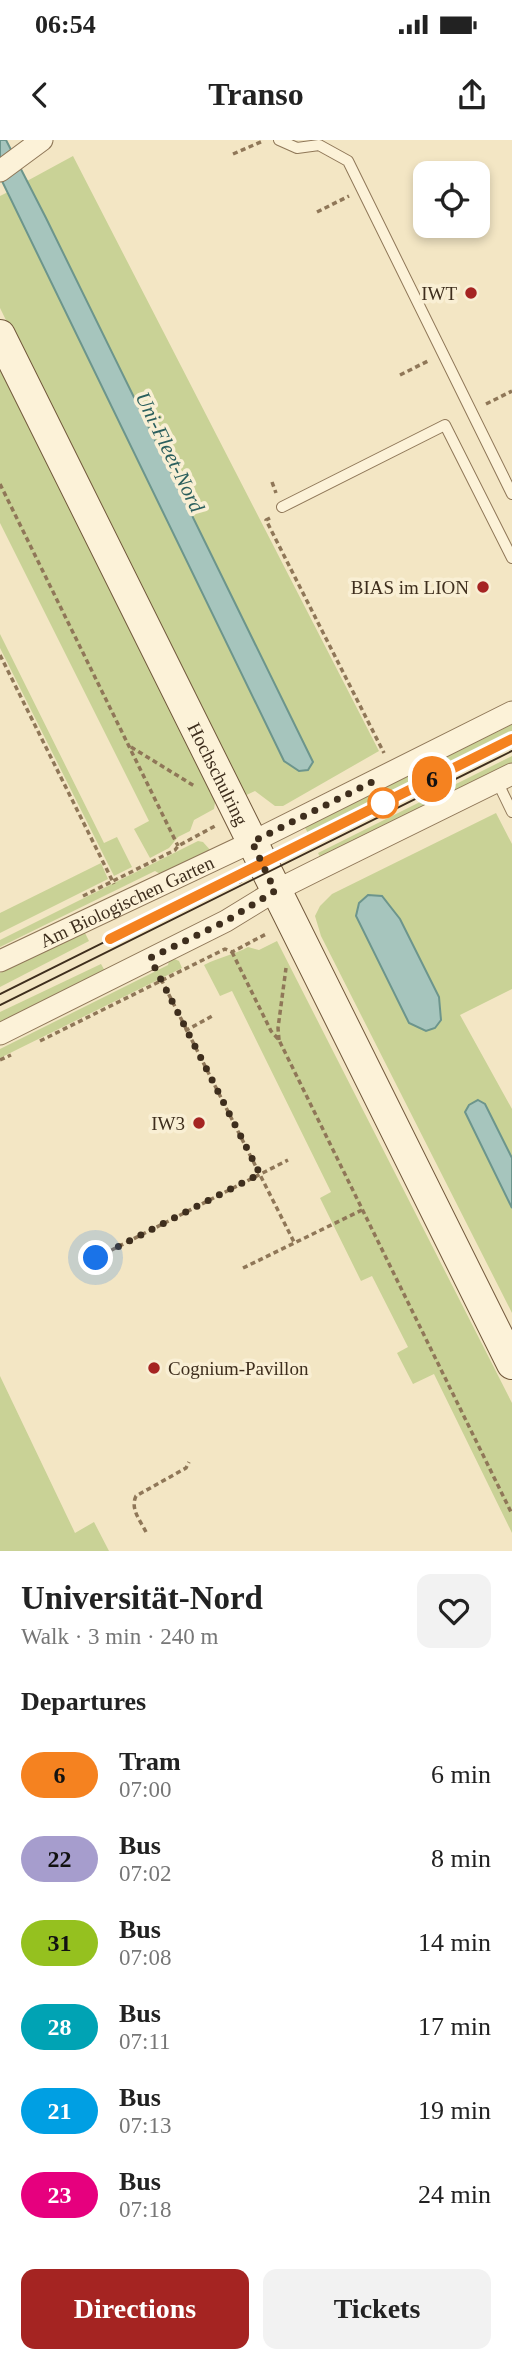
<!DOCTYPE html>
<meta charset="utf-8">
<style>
body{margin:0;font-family:"Times New Roman",serif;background:#f2f2f2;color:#222;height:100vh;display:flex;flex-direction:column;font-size:26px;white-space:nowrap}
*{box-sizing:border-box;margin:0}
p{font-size:23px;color:#767676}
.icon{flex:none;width:38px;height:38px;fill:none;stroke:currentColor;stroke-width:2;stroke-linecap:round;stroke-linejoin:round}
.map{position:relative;height:1411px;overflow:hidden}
.drawer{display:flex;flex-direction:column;background:#fff;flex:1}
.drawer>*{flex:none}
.badge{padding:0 14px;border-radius:23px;font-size:24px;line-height:46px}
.fabs{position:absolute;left:413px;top:21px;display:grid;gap:14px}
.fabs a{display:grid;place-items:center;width:77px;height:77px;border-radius:14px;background:#fff;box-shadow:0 4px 10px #0003;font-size:35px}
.you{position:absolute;width:35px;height:35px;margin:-18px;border:5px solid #fff;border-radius:50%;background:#1a73e8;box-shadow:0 0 0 10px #1a73e833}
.map>.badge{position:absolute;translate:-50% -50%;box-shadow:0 0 0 4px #fff}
h2{padding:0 21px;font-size:26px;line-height:63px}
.round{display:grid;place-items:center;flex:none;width:74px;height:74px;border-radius:14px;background:#f2f2f2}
.head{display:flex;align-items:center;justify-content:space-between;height:119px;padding:0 21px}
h1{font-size:33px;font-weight:800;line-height:52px}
.cta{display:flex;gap:14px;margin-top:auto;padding:14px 21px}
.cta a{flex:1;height:80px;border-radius:14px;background:#a52422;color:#fff;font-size:28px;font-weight:800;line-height:80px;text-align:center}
.cta a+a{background:#f2f2f2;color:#222}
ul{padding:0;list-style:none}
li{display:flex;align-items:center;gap:21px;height:84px;padding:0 21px}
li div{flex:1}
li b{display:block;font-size:26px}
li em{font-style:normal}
li .badge{min-width:77px;font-weight:700;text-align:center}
.status{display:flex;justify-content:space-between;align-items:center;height:49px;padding:0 35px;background:#fff;direction:ltr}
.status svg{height:19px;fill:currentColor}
header{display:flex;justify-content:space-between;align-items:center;height:91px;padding:0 21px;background:#fff;font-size:32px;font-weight:800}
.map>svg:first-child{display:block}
.green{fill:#c9d296}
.water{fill:#a6c5bd;stroke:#6c958c;stroke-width:2}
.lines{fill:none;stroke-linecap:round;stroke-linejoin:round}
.lane-casing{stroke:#8f7758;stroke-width:12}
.street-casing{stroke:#8f7758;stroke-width:23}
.secondary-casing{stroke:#71583b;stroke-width:32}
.path{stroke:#8f7758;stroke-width:3.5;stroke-dasharray:5 3.5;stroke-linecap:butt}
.lane{stroke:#fcf2d8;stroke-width:10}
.street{stroke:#fcf2d8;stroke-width:21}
.secondary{stroke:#fcf2d8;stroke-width:30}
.tram{stroke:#3e2e1d;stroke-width:2}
.line-casing{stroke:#fff;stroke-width:16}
.line{stroke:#f58220;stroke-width:10}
.walk{stroke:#3e2e1d;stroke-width:7;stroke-dasharray:0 12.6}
.poi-dot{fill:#a52422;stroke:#f9efd4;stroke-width:2.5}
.stop-dot{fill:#fff;stroke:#f58220;stroke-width:3.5}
.labels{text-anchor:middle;stroke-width:7;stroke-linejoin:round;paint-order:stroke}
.poi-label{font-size:19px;fill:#3e2e1d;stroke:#f9efd4;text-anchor:end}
.street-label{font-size:19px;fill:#3e2e1d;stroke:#f9efd4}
.water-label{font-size:21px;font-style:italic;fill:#2b5f5d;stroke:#f9efd4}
</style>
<div class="status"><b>06:54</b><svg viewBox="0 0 49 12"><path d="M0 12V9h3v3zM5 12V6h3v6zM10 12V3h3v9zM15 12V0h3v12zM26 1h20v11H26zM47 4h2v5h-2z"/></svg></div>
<header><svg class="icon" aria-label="back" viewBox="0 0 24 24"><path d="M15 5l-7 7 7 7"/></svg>Transo<svg class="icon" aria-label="share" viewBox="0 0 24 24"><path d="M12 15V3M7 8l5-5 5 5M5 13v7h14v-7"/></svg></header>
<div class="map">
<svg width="512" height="1411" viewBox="0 0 512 1411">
<rect width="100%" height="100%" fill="#f3e6c4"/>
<g class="green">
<path d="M73,16L379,611L283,666H275L255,651L242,657L0,168V56L8,52L284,621L313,622L27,41Z"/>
<path d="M0,223L216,656L214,669L194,680L190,691L178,697L169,708L150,718L134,689L149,681L0,383Z"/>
<path d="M0,494L104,703L117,697L132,727L114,736L0,508Z"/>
<path d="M512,582V593L308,693L304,686Z"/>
<path d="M512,616V625L321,719L318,713Z"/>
<path d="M496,673L512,704V849L460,875L512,969V1018L485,964L465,972L512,1068V1173L321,796L315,776L320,766L332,754Z"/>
<path d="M198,701L203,702L211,711L162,735L155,731L0,807V800Z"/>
<path d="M101,723L108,739L0,793V773Z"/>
<path d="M84,791L89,801L0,847V833Z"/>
<path d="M277,801L512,1263V1393L434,1234L413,1244L397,1213L408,1207L372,1136L361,1141L320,1058L331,1052L232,851L220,856L204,825C219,817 234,815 248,807L259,810Z"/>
<path d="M170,817L179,821L182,828L0,918V909L168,825Z"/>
<path d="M101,824L106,833L0,886V872Z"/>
<path d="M0,1236L75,1393L94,1382L109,1411H0Z"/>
</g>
<g class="water">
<path d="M0,0H6L46,78L313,622L308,630L299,631L284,621L0,37Z"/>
<path d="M368,755L382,756L400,779L439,857L441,880L435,888L426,891L409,883L356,776L359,763Z"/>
<path d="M478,960L485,964L512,1018V1068L465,972L469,965Z"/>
</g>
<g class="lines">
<g class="lane-casing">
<g id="lane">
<path d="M279,0L297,8L319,5L348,21L512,354"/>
<path d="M282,367L445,285L512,418"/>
<path d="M497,641L512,672"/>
</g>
</g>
<g class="street-casing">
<g id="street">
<path d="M0,31L42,0"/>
<path id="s1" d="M0,821L252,702L512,572"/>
<path d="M0,894L226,781L275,751L315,731L512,634"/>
</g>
</g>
<g class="secondary-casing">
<g id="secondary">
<path id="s2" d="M0,195L512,1224"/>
</g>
</g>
<g class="path">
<path d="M233,14L263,1"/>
<path d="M317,72L349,56"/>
<path d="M400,235L428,221"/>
<path d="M486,264L512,251"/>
<path d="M272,342L276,353"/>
<path d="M0,344L178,706"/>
<path d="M270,378L266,380L384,613"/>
<path d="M0,515L114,744"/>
<path d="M131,607L196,647"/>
<path d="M235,731L242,746"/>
<path d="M83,756L175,710L178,706L215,686"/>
<path d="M232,812L271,891L279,900L512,1374"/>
<path d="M161,839L295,1104"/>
<path d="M185,891L214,875"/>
<path d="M279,900L278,888L286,828"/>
<path d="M40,901L225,809L232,812L268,793"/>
<path d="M0,920L11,915"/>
<path d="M96,1118L288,1020"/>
<path d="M243,1128L362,1070"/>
<path d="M146,1392C140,1380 130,1369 136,1356L186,1328L189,1322"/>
</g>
<use href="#lane" class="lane"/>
<use href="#street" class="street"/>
<use href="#secondary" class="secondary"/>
<g class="tram">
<path d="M0,854L512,599"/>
<path d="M0,865L512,611"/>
</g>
</g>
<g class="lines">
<g class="line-casing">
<path id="line" d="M110,799L512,599"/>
</g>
<use href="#line" class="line"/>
<path class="walk" d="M96,1118L260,1034L150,818L226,781L275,751L252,702L372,642L383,663"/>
</g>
<g class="poi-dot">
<circle cx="471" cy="153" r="7"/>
<circle cx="483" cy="447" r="7"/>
<circle cx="199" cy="983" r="7"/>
<circle cx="154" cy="1228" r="7"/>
</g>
<circle class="stop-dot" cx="383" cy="663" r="14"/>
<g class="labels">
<g class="poi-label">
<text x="457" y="160">IWT</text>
<text x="469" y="454">BIAS im LION</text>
<text x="185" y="990">IW3</text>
<text x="168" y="1235" text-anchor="start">Cognium-Pavillon</text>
</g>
<g class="street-label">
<text dy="7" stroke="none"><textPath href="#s2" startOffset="490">Hochschulring</textPath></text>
<text dy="7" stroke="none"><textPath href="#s1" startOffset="140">Am Biologischen Garten</textPath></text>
</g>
<g class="water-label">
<text transform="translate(170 312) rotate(64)" y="7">Uni-Fleet-Nord</text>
</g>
</g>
</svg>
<div class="fabs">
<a><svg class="icon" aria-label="locate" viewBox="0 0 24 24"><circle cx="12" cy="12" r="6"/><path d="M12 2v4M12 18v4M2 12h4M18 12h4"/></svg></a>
</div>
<div class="you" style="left:96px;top:1118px"></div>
<b class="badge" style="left:432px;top:639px;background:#f58220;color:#111">6</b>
</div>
<section class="drawer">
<div class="head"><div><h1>Universität-Nord</h1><p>Walk · 3 min · 240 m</p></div><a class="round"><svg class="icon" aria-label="heart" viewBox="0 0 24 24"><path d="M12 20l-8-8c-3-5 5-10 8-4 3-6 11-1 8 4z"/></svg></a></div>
<h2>Departures</h2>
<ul>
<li><span class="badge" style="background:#f58220;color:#111">6</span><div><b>Tram</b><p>07:00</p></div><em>6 min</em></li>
<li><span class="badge" style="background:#a69dcd;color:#111">22</span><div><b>Bus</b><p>07:02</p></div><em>8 min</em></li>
<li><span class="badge" style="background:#95c11f;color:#111">31</span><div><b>Bus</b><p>07:08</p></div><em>14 min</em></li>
<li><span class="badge" style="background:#00a3b4;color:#fff">28</span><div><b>Bus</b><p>07:11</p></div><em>17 min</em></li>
<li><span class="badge" style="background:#009fe3;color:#fff">21</span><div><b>Bus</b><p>07:13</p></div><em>19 min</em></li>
<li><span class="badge" style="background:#e6007e;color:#fff">23</span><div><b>Bus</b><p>07:18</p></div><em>24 min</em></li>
</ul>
<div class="cta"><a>Directions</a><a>Tickets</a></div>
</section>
